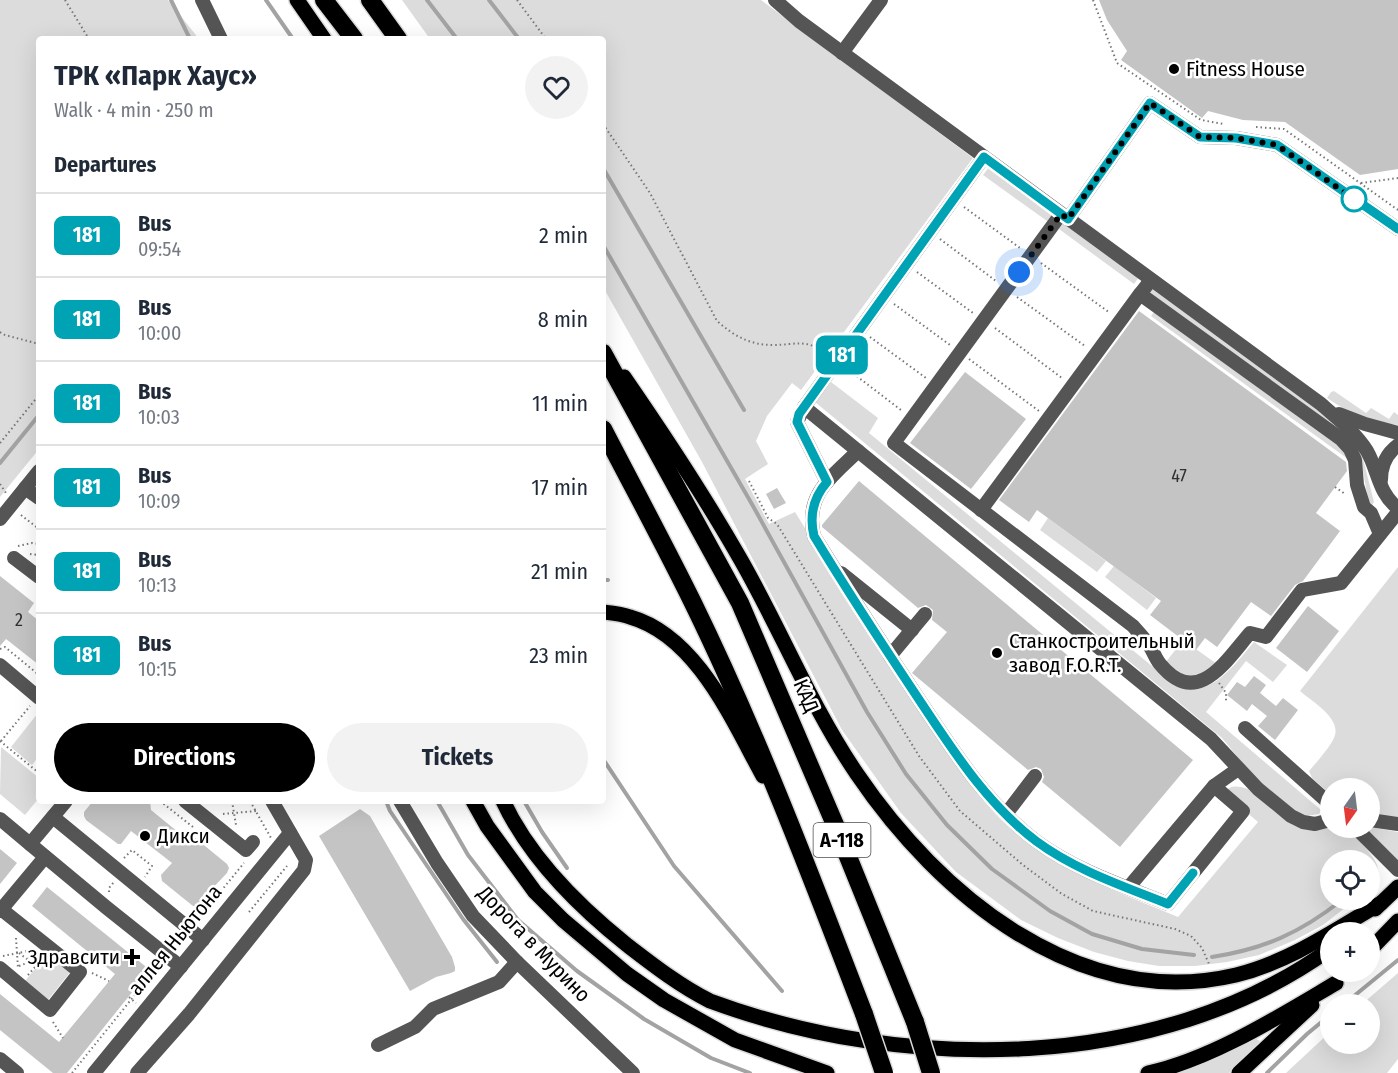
<!DOCTYPE html>
<meta charset="utf-8">
<style>
body{margin:0;font-family:"Fira Sans Condensed",sans-serif;background:#f2f2f3;color:#1f2937;height:100vh;display:flex;flex-direction:column;font-size:22px;white-space:nowrap}
*{box-sizing:border-box;margin:0}
p{font-size:20px;color:#747a83}
.icon{flex:none;width:33px;height:33px;fill:none;stroke:currentColor;stroke-width:2;stroke-linecap:round;stroke-linejoin:round}
.map{position:relative;flex:1;overflow:hidden}
.sheet{position:absolute;left:36px;top:36px;width:570px;height:768px;display:flex;flex-direction:column;background:#fff;border-radius:6px;box-shadow:0 6px 24px #0002}
.sheet>*{flex:none}
.badge{padding:0 12px;border-radius:9px;font-size:21px;line-height:39px}
.needle{width:39px;rotate:194deg}
.buttons{position:absolute;left:1320px;top:778px;display:grid;gap:12px}
.buttons a{display:grid;place-items:center;width:60px;height:60px;border-radius:50%;background:#fff;box-shadow:0 6px 24px #0002;font-size:30px}
.you{position:absolute;width:30px;height:30px;margin:-15px;border:4px solid #fff;border-radius:50%;background:#1a73e8;box-shadow:0 0 0 9px #1a73e833}
.map>.badge{position:absolute;translate:-50% -50%;box-shadow:0 0 0 3px #fff}
h2{padding:0 18px;font-size:22px;line-height:54px}
.round{display:grid;place-items:center;flex:none;width:63px;height:63px;border-radius:32px;background:#f2f2f3}
.overview{display:flex;align-items:center;justify-content:space-between;height:102px;padding:0 18px}
h1{font-size:28px;font-weight:700;line-height:45px}
.primary-button{display:flex;gap:12px;margin-top:auto;padding:12px 18px}
.primary-button a{flex:1;height:69px;border-radius:36px;background:#000;color:#fff;font-size:24px;font-weight:700;line-height:69px;text-align:center}
.primary-button a+a{background:#f2f2f3;color:#1f2937}
ul{padding:0;list-style:none}
li{display:flex;align-items:center;gap:18px;height:84px;padding:0 18px;border-top:2px solid #e0e1e3}
li div{flex:1}
li b{display:block;font-size:22px}
li em{font-style:normal}
li .badge{min-width:66px;font-weight:700;text-align:center}
.map>svg:first-child{display:block}
.green{fill:#dcdcdc}
.lines{fill:none;stroke-linecap:round;stroke-linejoin:round}
.stream{stroke:#a3a3a3;stroke-width:4}
.building{fill:#c4c4c4}
.major-casing{stroke:#dbdbdb;stroke-width:18}
.highway-casing{stroke:#dbdbdb;stroke-width:21}
.path{stroke:#777;stroke-width:2;stroke-dasharray:1.5 3;stroke-linecap:butt}
.minor{stroke:#555;stroke-width:14}
.major{stroke:#000;stroke-width:15}
.highway{stroke:#000;stroke-width:18}
.highway-bridge-casing{stroke:#dbdbdb;stroke-width:21;stroke-linecap:butt}
.highway-bridge{stroke:#000;stroke-width:18}
.line-casing{stroke:#fff;stroke-width:14}
.line{stroke:#00a3b4;stroke-width:9}
.walk{stroke:#000;stroke-width:6;stroke-dasharray:0 10.8}
.poi-dot{fill:#000;stroke:#fff;stroke-width:2}
.stop-dot{fill:#fff;stroke:#00a3b4;stroke-width:3}
.labels{text-anchor:middle;stroke-width:5;stroke-linejoin:round;paint-order:stroke}
.number-label{font-size:18px;fill:#313131}
.shield{fill:#fff;stroke:#4c4c4c;stroke-width:1.5}
.shield-label{font-size:20px;font-weight:bold;fill:#000}
.poi-label{font-size:21px;fill:#000;stroke:#fff;text-anchor:start}
.street-label{font-size:21px;fill:#000;stroke:#fff}
</style>
<div class="map">
<svg width="1398" height="1073" viewBox="0 0 1398 1073">
<rect width="100%" height="100%" fill="#fff"/>
<g class="green">
<path d="M0,0H168L199,39H39V449L0,497Z"/>
<path d="M402,0H761L973,158L801,390L792,383L767,416L756,441L768,464L745,479L769,524L795,512C829,568 865,623 900,678C940,739 973,805 1034,848C1078,878 1130,897 1178,917L1258,822L1224,793C1230,784 1239,786 1248,789C1263,802 1279,817 1296,826C1314,834 1330,822 1345,829C1353,832 1358,839 1363,845C1375,859 1387,872 1370,888V861H1330V900H1355L1323,925L1295,940L1259,955L1227,962L1195,966H1159L1128,961L1094,952L1058,938L1021,920L956,872L901,813L842,730L702,462L603,287V39H430Z"/>
<path d="M989,167L1053,213L1047,221L983,175Z"/>
<path d="M1064,222L1139,277L1134,284L1059,229Z"/>
<path d="M1152,286L1339,421L1361,451L1374,502L1372,505L1368,500L1362,465L1356,449L1147,293Z"/>
<path d="M1156,309L1337,441L1352,462L1151,316Z"/>
<path d="M831,382L878,418L869,433L1158,671C1167,677 1177,685 1187,688C1214,695 1239,659 1254,642L1287,665L1273,682L1246,661L1206,712L1321,810L1319,814L1306,816L1298,813L1256,779L1222,738L815,402Z"/>
<path d="M1334,391L1366,413L1371,408L1389,419L1394,412L1398,415V425C1366,421 1354,416 1327,398L1331,392Z"/>
<path d="M1048,518L1106,561L1097,572L1040,530Z"/>
<path d="M1114,566L1156,598L1147,610L1105,577Z"/>
<path d="M1398,567V818L1370,814V789H1330V794L1312,778L1309,771C1316,763 1333,744 1335,735C1340,717 1311,701 1300,691Z"/>
<path d="M1183,640L1217,664L1207,676C1190,678 1177,677 1166,662Z"/>
<path d="M38,713L39,756L32,765L11,747Z"/>
<path d="M1,747L39,778V798L25,815L0,794Z"/>
<path d="M1370,827L1398,832V860L1368,830Z"/>
<path d="M49,952L71,971L48,1000L25,981Z"/>
<path d="M1398,973V1059L1387,1073H1286L1330,1032V1044H1370V1005H1361Z"/>
<path d="M1256,1039L1260,1041L1229,1073H1178Z"/>
</g>
<g class="lines">
<g class="stream">
<path d="M171,0L190,39"/>
<path d="M266,0L293,39"/>
<path d="M427,0L457,39"/>
<path d="M489,0L519,39"/>
<path d="M603,168L744,410"/>
<path d="M603,245L753,506L867,712L906,774L947,825L992,869L1050,911L1092,934L1142,949L1194,955"/>
<path d="M0,463L39,415"/>
<path d="M603,580H608"/>
<path d="M603,759L674,866L782,991"/>
<path d="M386,801L390,811L463,919L497,962"/>
<path d="M437,801L468,855L518,920L577,971L644,1019L711,1058L750,1073"/>
<path d="M524,801L542,832L567,868"/>
<path d="M1212,957C1264,949 1300,933 1342,900"/>
<path d="M1343,1005L1398,960"/>
<path d="M1267,1073L1307,1034L1330,1015"/>
</g>
</g>
<g class="building">
<path d="M1099,0H1398V169L1360,175L1285,122L1243,120L1208,111L1202,118L1121,60L1127,51L1107,20Z"/>
<path d="M1139,311L1346,462L1347,471L1316,513L1340,531L1303,581L1295,585L1271,616L1251,602L1217,647L1205,638L1196,650L1150,615L1161,601L1037,510L1029,522L999,500Z"/>
<path d="M965,372L1026,419L971,489L910,443Z"/>
<path d="M859,481L1193,760L1120,847L1042,782L1044,777L1041,769L1036,767L1028,770L912,673L947,632L932,620L933,610L926,605L918,608L822,527V525Z"/>
<path d="M777,488L786,503L774,509L766,494Z"/>
<path d="M0,576L34,603L28,612L39,621V665L6,639L0,646Z"/>
<path d="M1308,606L1339,631L1307,672L1276,648Z"/>
<path d="M1254,676L1266,685L1260,693L1276,706L1283,698L1298,710L1275,740L1258,726L1267,716L1252,704L1247,711L1227,695L1237,682L1245,687Z"/>
<path d="M93,801H150L151,810L189,841L194,837L227,864L229,868L227,873L204,897L205,899L199,906H193L162,881L161,875L172,863L131,831L121,844H118L86,820L84,816V812Z"/>
<path d="M360,809L370,816L452,957L455,967V971L451,973L436,977L410,991L319,836Z"/>
<path d="M0,849L17,863L0,884Z"/>
<path d="M47,887L150,970L67,1073H53L0,1030V994L59,1042L115,974L32,906Z"/>
</g>
<g class="lines">
<g class="major-casing">
<g id="major">
<path d="M297,0L324,39"/>
<path d="M624,377C664,435 703,494 738,555C780,627 810,705 857,774C939,895 1079,1012 1236,975C1289,962 1335,930 1381,903"/>
<path d="M603,612C612,613 622,614 630,617C697,636 732,720 763,776"/>
<path d="M473,801L487,826L535,892L563,920L627,974L664,1000L735,1040L827,1073"/>
<path d="M503,801C530,859 578,906 627,945C653,965 680,986 710,1001C905,1073 1158,1073 1330,949"/>
<path d="M1375,909L1398,887"/>
<path d="M1370,950L1398,921"/>
<path d="M1148,1073C1212,1059 1280,1016 1336,983"/>
<path d="M1239,1073L1312,1005"/>
</g>
</g>
<g class="highway-casing">
<g id="highway">
<path d="M324,0L354,39"/>
<path d="M370,0L398,39"/>
<path d="M603,353L740,603L836,827L915,1022"/>
<path d="M603,429C633,487 664,544 693,603C758,736 811,876 864,1014"/>
</g>
</g>
<g class="path">
<path d="M65,0L89,39"/>
<path d="M517,0L546,39"/>
<path d="M1093,0L1117,63L1201,120L1224,124"/>
<path d="M603,124L650,193L717,321C734,336 750,345 773,345C796,345 806,338 827,354"/>
<path d="M1256,127L1284,129L1398,210"/>
<path d="M1361,183L1398,178"/>
<path d="M964,207L1020,248"/>
<path d="M940,239L996,281"/>
<path d="M1041,263L1110,313"/>
<path d="M917,272L973,313"/>
<path d="M1017,297L1085,346"/>
<path d="M894,304L950,345"/>
<path d="M995,328L1062,378"/>
<path d="M0,332L5,335L39,344"/>
<path d="M870,337L926,378"/>
<path d="M969,359L1039,411"/>
<path d="M846,368L901,410"/>
<path d="M0,443L39,395"/>
<path d="M749,481L768,518L777,524L919,756L960,811L1023,865L1062,894L1093,911L1175,929L1191,936L1202,948L1209,964"/>
<path d="M0,484L6,493"/>
<path d="M1335,487L1345,494"/>
<path d="M21,515L39,529"/>
<path d="M18,546L32,543L39,544"/>
<path d="M30,554L39,555"/>
<path d="M0,649L5,647L39,675"/>
<path d="M1219,683L1226,693V703"/>
<path d="M0,741L39,773"/>
<path d="M1,741L30,706"/>
<path d="M160,801L193,827H195"/>
<path d="M232,801L236,825"/>
<path d="M250,801L271,838"/>
<path d="M223,814L256,811"/>
<path d="M124,858L132,850L152,866L145,877"/>
<path d="M109,892V888L114,882"/>
<path d="M249,912L287,866"/>
<path d="M198,919L244,863"/>
<path d="M16,938L18,968"/>
<path d="M19,953L36,966"/>
<path d="M3,956L33,950"/>
<path d="M19,966L27,963L31,951"/>
<path d="M92,973L109,981"/>
<path d="M28,975L42,959"/>
<path d="M129,997L136,1003"/>
<path d="M53,1022L63,1038"/>
<path d="M72,1073L159,965"/>
</g>
<g class="minor">
<path d="M202,0L221,39"/>
<path d="M775,0L799,21L1321,404C1338,419 1355,432 1367,451C1378,470 1379,495 1398,508"/>
<path d="M842,53L881,0"/>
<path d="M1061,214L894,443L1133,626C1138,632 1144,638 1148,644C1153,650 1155,658 1160,664C1197,709 1225,662 1250,633L1266,637L1302,590L1341,583L1398,512"/>
<path d="M1068,219L1150,103L1200,137L1236,138L1277,145L1398,229"/>
<path d="M1151,280L1140,294L1341,439L1350,449L1355,460L1357,485L1364,507L1371,513L1380,534"/>
<path d="M804,407L797,422L827,482"/>
<path d="M1339,414L1365,424L1398,433"/>
<path d="M858,451L804,407L984,157"/>
<path d="M1381,480C1381,465 1386,454 1398,445"/>
<path d="M25,488L39,498"/>
<path d="M981,510L1140,294"/>
<path d="M0,519L39,471"/>
<path d="M14,558L39,577"/>
<path d="M841,573L912,630"/>
<path d="M890,656L925,614"/>
<path d="M0,665L39,698"/>
<path d="M1245,728L1330,804"/>
<path d="M1214,786L1243,811L1168,904C1124,886 1075,870 1036,841C987,804 954,752 920,701C884,647 848,591 814,536C804,494 832,477 858,451L1211,739L1258,789L1291,816L1303,822L1315,824L1330,820"/>
<path d="M66,801L30,844L107,908L181,967"/>
<path d="M185,801L246,850L253,842"/>
<path d="M400,801L437,863L473,916L517,962L633,1073"/>
<path d="M1006,814L1035,776"/>
<path d="M53,817L203,940"/>
<path d="M0,819L30,844"/>
<path d="M1370,820L1398,824"/>
<path d="M1356,828L1398,870"/>
<path d="M1128,888L1214,786L1238,769"/>
<path d="M0,911L45,857"/>
<path d="M0,968L50,1010L80,972L1,909"/>
<path d="M378,1045L415,1027L433,1009L499,982L517,962"/>
<path d="M0,1059L17,1073"/>
<path d="M94,1073L290,833"/>
<path d="M137,1073L189,1014L304,870L306,860L272,801"/>
</g>
<use href="#major" class="major"/>
<use href="#highway" class="highway"/>
<g class="highway-bridge-casing">
<g id="highway-bridge">
<path d="M864,1014L884,1073"/>
<path d="M915,1022L931,1073"/>
</g>
</g>
<use href="#highway-bridge" class="highway-bridge"/>
</g>
<g class="lines">
<g class="line-casing">
<path id="line" d="M1193,873L1168,904C1123,886 1075,870 1036,841C987,804 954,752 920,701C884,647 848,592 814,536C809,515 813,498 827,482L797,422L799,414L984,157L1068,219L1150,103L1200,137L1236,138L1277,145L1398,229"/>
</g>
<use href="#line" class="line"/>
<path class="walk" d="M1019,272L1061,214L1068,219L1150,103L1200,137L1236,138L1277,145L1354,199"/>
</g>
<g class="poi-dot">
<circle cx="1174" cy="69" r="6"/>
<circle cx="997" cy="653" r="6"/>
<circle cx="145" cy="836" r="6"/>
<path d="M129 948h6v6h6v6h-6v6h-6v-6h-6v-6h6z"/>
</g>
<circle class="stop-dot" cx="1354" cy="199" r="12"/>
<g class="labels">
<g class="number-label">
<text x="1179" y="482">47</text>
<text x="19" y="626">2</text>
</g>
<rect class="shield" x="813.5" y="823" width="57" height="34" rx="4.5"/>
<g class="shield-label">
<text x="842" y="847">А-118</text>
</g>
<g class="poi-label">
<text x="1186" y="76">Fitness House</text>
<text x="1009" y="648">Станкостроительный<tspan x="1009" dy="24">завод F.O.R.T.</tspan></text>
<text x="157" y="843">Дикси</text>
<text x="120" y="964" text-anchor="end">Здравсити</text>
</g>
<g class="street-label">
<text transform="translate(806 696) rotate(67)" y="7">КАД</text>
<text transform="translate(175 940) rotate(-51)" y="7">аллея Ньютона</text>
<text transform="translate(534 944) rotate(46)" y="7">Дорога в Мурино</text>
</g>
</g>
</svg>
<div class="buttons">
<a><svg class="needle" viewBox="-14 -14 28 28"><path d="M0-13l5 13h-10z" fill="#e53935"/><path d="M0 13l5-13h-10z" fill="#747a83"/></svg></a>
<a><svg class="icon" aria-label="locate" viewBox="0 0 24 24"><circle cx="12" cy="12" r="6"/><path d="M12 2v4M12 18v4M2 12h4M18 12h4"/></svg></a>
<a>+</a>
<a>−</a>
</div>
<div class="you" style="left:1019px;top:272px"></div>
<b class="badge" style="left:842px;top:355px;background:#00a3b4;color:#fff">181</b>
<section class="sheet">
<div class="overview"><div><h1>ТРК «Парк Хаус»</h1><p>Walk · 4 min · 250 m</p></div><a class="round"><svg class="icon" aria-label="heart" viewBox="0 0 24 24"><path d="M12 20l-8-8c-3-5 5-10 8-4 3-6 11-1 8 4z"/></svg></a></div>
<h2>Departures</h2>
<ul>
<li><span class="badge" style="background:#00a3b4;color:#fff">181</span><div><b>Bus</b><p>09:54</p></div><em>2 min</em></li>
<li><span class="badge" style="background:#00a3b4;color:#fff">181</span><div><b>Bus</b><p>10:00</p></div><em>8 min</em></li>
<li><span class="badge" style="background:#00a3b4;color:#fff">181</span><div><b>Bus</b><p>10:03</p></div><em>11 min</em></li>
<li><span class="badge" style="background:#00a3b4;color:#fff">181</span><div><b>Bus</b><p>10:09</p></div><em>17 min</em></li>
<li><span class="badge" style="background:#00a3b4;color:#fff">181</span><div><b>Bus</b><p>10:13</p></div><em>21 min</em></li>
<li><span class="badge" style="background:#00a3b4;color:#fff">181</span><div><b>Bus</b><p>10:15</p></div><em>23 min</em></li>
</ul>
<div class="primary-button"><a>Directions</a><a>Tickets</a></div>
</section>
</div>
